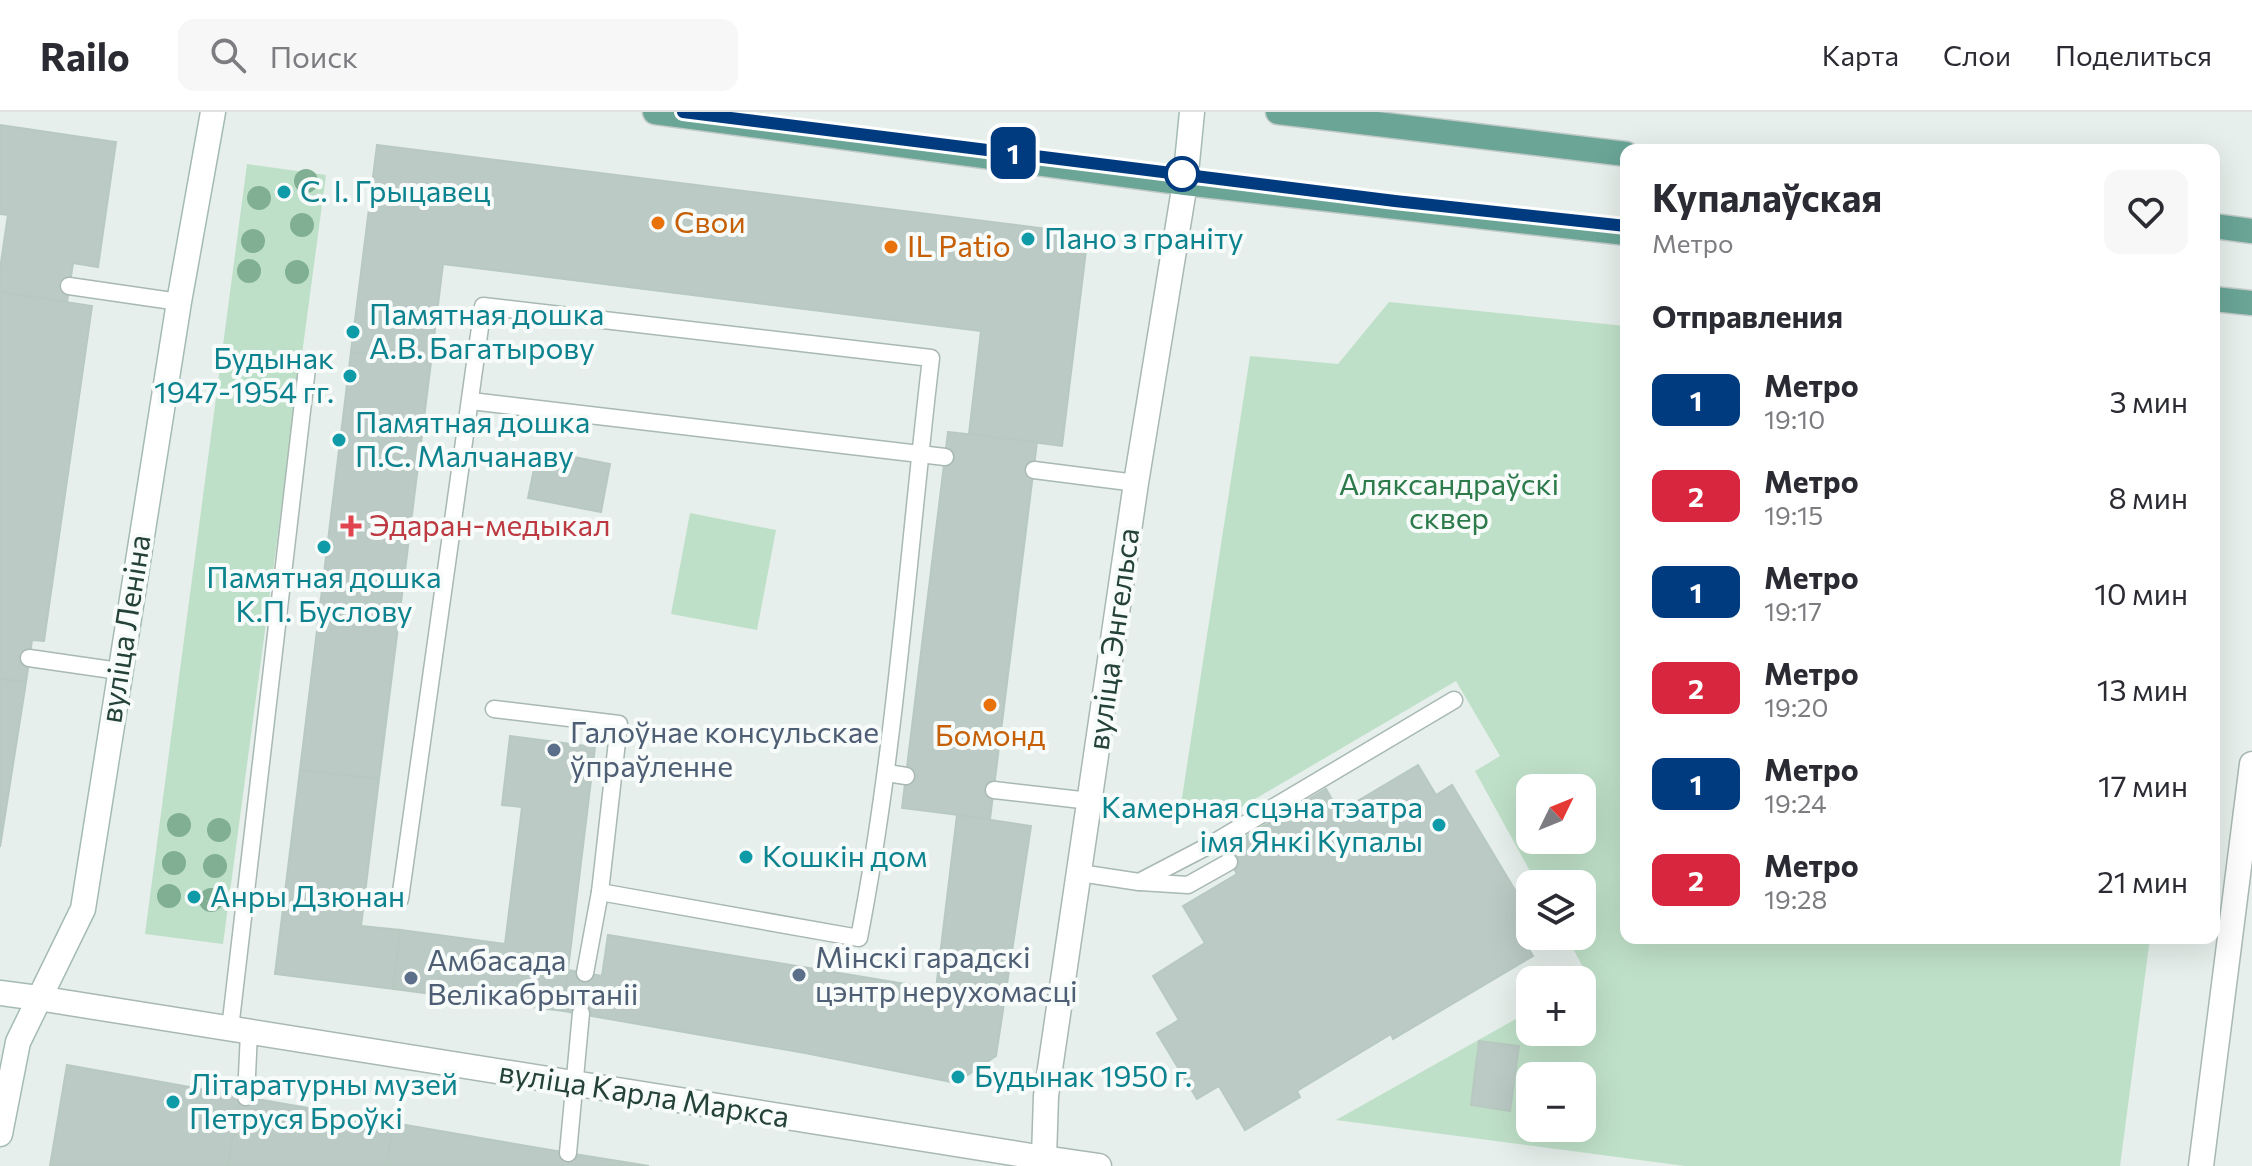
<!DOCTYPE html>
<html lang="ru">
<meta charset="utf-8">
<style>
body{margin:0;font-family:Commissioner,sans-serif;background:#f7f7f7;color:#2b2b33;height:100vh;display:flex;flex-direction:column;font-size:30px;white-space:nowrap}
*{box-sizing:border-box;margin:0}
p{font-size:26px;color:#7c7c81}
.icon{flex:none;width:44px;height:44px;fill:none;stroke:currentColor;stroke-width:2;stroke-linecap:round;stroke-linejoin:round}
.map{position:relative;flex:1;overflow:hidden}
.drawer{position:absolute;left:1620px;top:32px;width:600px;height:800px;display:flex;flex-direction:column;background:#fff;border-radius:16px;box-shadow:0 8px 32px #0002}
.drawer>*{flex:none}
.badge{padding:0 16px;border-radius:12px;font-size:28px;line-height:52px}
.needle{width:52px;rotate:47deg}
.controls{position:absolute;left:1516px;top:662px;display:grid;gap:16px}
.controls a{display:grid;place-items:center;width:80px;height:80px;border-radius:16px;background:#fff;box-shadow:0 8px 32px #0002;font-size:40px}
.map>.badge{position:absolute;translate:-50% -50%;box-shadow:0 0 0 4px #fff}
h2{padding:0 32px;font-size:30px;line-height:72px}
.round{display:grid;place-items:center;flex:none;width:84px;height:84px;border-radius:16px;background:#f7f7f7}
.headline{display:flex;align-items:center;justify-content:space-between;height:136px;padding:0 32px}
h1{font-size:38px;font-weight:700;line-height:60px}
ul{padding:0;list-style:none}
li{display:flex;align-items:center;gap:24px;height:96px;padding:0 32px}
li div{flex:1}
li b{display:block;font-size:30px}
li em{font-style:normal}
li .badge{min-width:88px;font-weight:700;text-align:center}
header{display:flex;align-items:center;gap:48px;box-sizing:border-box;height:112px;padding:0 40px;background:#fff;border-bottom:2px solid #e1e1e2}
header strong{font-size:38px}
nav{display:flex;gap:44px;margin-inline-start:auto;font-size:28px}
.search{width:560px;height:72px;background:#f7f7f7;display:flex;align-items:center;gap:20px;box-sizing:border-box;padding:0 28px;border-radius:16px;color:#7c7c81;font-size:30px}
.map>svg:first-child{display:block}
.green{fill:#bfe0c8;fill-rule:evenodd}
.building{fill:#bbcac4;stroke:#b8c9c2;stroke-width:2}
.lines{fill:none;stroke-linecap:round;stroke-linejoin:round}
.service-casing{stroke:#a8b8b2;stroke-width:19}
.pedestrian-casing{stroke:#a8b8b2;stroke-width:27}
.minor-casing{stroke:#a8b8b2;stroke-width:27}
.tertiary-casing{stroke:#a8b8b2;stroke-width:27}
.secondary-casing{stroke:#a4bbb3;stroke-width:27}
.primary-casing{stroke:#c2cac8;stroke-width:27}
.service{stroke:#fff;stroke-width:16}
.pedestrian{stroke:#fff;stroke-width:24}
.minor{stroke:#fff;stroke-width:24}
.tertiary{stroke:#fff;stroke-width:24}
.secondary{stroke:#fff;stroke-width:24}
.primary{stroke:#6aa596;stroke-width:24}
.tree{fill:#80af93}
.line-casing{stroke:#fff;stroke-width:18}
.line{stroke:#003b80;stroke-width:12}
.stop-dot{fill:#fff;stroke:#003b80;stroke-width:4}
.culture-dot{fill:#0f9aa8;stroke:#f7fbf9;stroke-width:3}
.food-dot{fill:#e8710a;stroke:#f7fbf9;stroke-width:3}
.health-dot{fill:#e0444e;stroke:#f7fbf9;stroke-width:3}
.service-dot{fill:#5c6f8a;stroke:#f7fbf9;stroke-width:3}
.labels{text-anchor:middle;stroke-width:8;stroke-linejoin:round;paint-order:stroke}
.culture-label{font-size:30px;fill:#0d838f;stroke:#f7fbf9;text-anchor:start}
.food-label{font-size:30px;fill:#c56008;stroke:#f7fbf9;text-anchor:start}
.park-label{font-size:30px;fill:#2d7a4b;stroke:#f7fbf9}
.health-label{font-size:30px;fill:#be3a42;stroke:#f7fbf9;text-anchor:start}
.street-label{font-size:30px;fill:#24423a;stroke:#f7fbf9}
.service-label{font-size:30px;fill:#4e5e75;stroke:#f7fbf9;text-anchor:start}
</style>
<header>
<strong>Railo</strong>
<div class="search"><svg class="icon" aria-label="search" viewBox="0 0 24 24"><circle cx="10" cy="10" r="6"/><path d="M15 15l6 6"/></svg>Поиск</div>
<nav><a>Карта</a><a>Слои</a><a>Поделиться</a></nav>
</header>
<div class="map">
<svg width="2252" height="1054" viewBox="0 0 2252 1054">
<rect width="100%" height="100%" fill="#e6efeb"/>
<g class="green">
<path d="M247,52L326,63L223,832L145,822Z"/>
<path d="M1389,190L1626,214V826H2150L2120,1054H1685L1336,1008L1530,899V920H1582V870L1589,866L1566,824H1582V772H1537L1475,659L1500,644L1456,569L1216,710L1181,692L1250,244L1338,252ZM1530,676H1582V728H1530ZM1530,964H1582V1016H1530Z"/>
<path d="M690,401L776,418L757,518L671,502Z"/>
</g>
<g class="building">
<path d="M0,13L116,30L98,155L73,151L67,190L0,180V157L8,103L0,102Z"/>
<path d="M377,33L1088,122L1062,334L969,322L981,219L443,152L431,250L351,240Z"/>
<path d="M0,180L92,194L44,529L32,528L26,570L0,567Z"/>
<path d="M351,240L431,250L379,667L300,658Z"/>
<path d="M948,320L1037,330L990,707L902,696Z"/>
<path d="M538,338L610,352L601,400L528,386Z"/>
<path d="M0,567L26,570L0,735Z"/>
<path d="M510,624L595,635L563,899L393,877L400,818L505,832L522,695L502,693Z"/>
<path d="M1418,653L1436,683L1452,673L1530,803L1514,812L1533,844L1393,927L1391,922L1297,979L1300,985L1245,1018L1219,974L1197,987L1157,921L1179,908L1153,864L1205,831L1183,794L1237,762L1223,738L1326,677L1339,700Z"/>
<path d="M300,658L379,667L361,814L400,818L393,877L275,862Z"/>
<path d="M957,703L1031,714L996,944L956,971L805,941L563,899L568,858L602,864L608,823L936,877Z"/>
<path d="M1479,929L1519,934L1510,999L1471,993Z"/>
<path d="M67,953L240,984L228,1054H50Z"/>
<path d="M240,984L394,1011L386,1054H228Z"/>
<path d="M394,1011L568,1041L649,1054H386Z"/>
</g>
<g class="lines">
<g class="service-casing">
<g id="service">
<path d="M69,174L179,190"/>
<path d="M471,289L945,345"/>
<path d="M1034,358L1136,371"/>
<path d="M29,546L119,559"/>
<path d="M494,597L619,612L600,780"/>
<path d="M887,661L906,664"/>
<path d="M994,678L1090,689"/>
<path d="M1080,761L1139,770L1210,733L1454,588"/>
<path d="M1140,770L1188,773L1229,750"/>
<path d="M400,787L483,194L931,246C908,440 896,635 859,826L600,780L585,861"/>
<path d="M230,917L307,256"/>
<path d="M246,985L249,920"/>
<path d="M568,1041L581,901"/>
</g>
</g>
<g class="pedestrian-casing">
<path id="pedestrian" d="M2201,1054L2252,652"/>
</g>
<g class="minor-casing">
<path id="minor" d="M1043,1054L1044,1046L1099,1054"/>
</g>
<g class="tertiary-casing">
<path id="tertiary" d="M38,886L1044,1046L1046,984L1136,371L1185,71"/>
</g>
<g class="secondary-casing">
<g id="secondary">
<path d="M1185,71L1192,0"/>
<path d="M0,881L38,886"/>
<path d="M0,1022L18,930L83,797L179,190L213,0"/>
</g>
</g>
<g class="primary-casing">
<g id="primary">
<path d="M655,0L1185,71L1626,121"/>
<path d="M1278,0L1626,42"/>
<path d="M2214,114L2252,119"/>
<path d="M2214,187L2252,191"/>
</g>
</g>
<use href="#service" class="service"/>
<use href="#pedestrian" class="pedestrian"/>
<use href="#minor" class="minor"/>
<use href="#tertiary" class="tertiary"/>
<use href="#secondary" class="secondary"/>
<use href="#primary" class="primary"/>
</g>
<g class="tree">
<circle cx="306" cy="69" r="12"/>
<circle cx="259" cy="86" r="12"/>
<circle cx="302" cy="113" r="12"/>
<circle cx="253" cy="129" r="12"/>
<circle cx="249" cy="159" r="12"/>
<circle cx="297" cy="160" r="12"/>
<circle cx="179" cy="713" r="12"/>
<circle cx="219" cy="718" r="12"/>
<circle cx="174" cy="751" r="12"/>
<circle cx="215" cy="754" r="12"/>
<circle cx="169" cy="784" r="12"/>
<circle cx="211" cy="788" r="12"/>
</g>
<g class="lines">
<g class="line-casing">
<path id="line" d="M683,0L1395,89L1626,114"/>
</g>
<use href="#line" class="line"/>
</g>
<circle class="stop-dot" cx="1182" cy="62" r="16"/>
<g class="culture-dot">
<circle cx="284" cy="80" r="8"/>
<circle cx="1028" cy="127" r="8"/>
<circle cx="353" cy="220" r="8"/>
<circle cx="350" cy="264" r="8"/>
<circle cx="339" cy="328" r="8"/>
<circle cx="324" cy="435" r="8"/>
<circle cx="1439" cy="713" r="8"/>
<circle cx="746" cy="745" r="8"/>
<circle cx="194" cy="785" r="8"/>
<circle cx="958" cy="965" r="8"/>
<circle cx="173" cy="990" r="8"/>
</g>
<g class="food-dot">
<circle cx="658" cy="111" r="8"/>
<circle cx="891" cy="135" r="8"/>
<circle cx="990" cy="593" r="8"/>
</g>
<path class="health-dot" d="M347 402h8v8h8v8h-8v8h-8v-8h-8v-8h8z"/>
<g class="service-dot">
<circle cx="554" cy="638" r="8"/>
<circle cx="799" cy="863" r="8"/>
<circle cx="411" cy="866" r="8"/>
</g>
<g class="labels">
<g class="culture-label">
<text x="300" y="90">С. І. Грыцавец</text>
<text x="1044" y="137">Пано з граніту</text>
<text x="369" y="213">Памятная дошка<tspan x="369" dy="34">А.В. Багатырову</tspan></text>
<text x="334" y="257" text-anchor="end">Будынак<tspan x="334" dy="34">1947-1954 гг.</tspan></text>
<text x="355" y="321">Памятная дошка<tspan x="355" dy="34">П.С. Малчанаву</tspan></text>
<text x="324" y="476" text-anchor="middle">Памятная дошка<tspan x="324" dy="34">К.П. Буслову</tspan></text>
<text x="1423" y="706" text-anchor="end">Камерная сцэна тэатра<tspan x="1423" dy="34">імя Янкі Купалы</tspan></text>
<text x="762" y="755">Кошкін дом</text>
<text x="210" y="795">Анры Дзюнан</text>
<text x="974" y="975">Будынак 1950 г.</text>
<text x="189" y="983">Літаратурны музей<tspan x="189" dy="34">Петруся Броўкі</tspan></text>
</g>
<g class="food-label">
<text x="674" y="121">Свои</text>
<text x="907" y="145">IL Patio</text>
<text x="990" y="634" text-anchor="middle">Бомонд</text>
</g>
<g class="park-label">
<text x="1449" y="383">Аляксандраўскі<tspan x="1449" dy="34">сквер</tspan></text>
</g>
<g class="health-label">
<text x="369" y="424">Эдаран-медыкал</text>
</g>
<g class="street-label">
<text transform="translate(126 517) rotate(-81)" y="10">вуліца Леніна</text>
<text transform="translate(1114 527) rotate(-82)" y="10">вуліца Энгельса</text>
<text transform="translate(644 983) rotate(9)" y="10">вуліца Карла Маркса</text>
</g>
<g class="service-label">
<text x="570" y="631">Галоўнае консульскае<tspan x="570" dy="34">ўпраўленне</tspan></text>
<text x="815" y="856">Мінскі гарадскі<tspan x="815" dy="34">цэнтр нерухомасці</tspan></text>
<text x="427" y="859">Амбасада<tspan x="427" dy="34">Велікабрытаніі</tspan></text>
</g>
</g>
</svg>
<div class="controls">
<a><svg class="needle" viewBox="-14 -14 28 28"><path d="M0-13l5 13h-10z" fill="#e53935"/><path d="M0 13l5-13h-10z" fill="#7c7c81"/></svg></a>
<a><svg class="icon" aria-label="layers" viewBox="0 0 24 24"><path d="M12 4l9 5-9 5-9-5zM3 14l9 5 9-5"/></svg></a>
<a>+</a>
<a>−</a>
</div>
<b class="badge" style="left:1013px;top:41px;background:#003b80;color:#fff">1</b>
<section class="drawer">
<div class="headline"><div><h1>Купалаўская</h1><p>Метро</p></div><a class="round"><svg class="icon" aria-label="heart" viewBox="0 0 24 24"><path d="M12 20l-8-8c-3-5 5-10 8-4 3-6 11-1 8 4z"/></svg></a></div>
<h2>Отправления</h2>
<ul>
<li><span class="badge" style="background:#003b80;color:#fff">1</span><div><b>Метро</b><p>19:10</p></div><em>3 мин</em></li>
<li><span class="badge" style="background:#d7263d;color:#fff">2</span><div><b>Метро</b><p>19:15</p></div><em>8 мин</em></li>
<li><span class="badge" style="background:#003b80;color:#fff">1</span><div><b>Метро</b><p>19:17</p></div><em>10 мин</em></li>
<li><span class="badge" style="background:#d7263d;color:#fff">2</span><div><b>Метро</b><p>19:20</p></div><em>13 мин</em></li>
<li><span class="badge" style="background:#003b80;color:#fff">1</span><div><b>Метро</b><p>19:24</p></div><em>17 мин</em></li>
<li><span class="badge" style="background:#d7263d;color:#fff">2</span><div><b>Метро</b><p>19:28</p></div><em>21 мин</em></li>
</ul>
</section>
</div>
